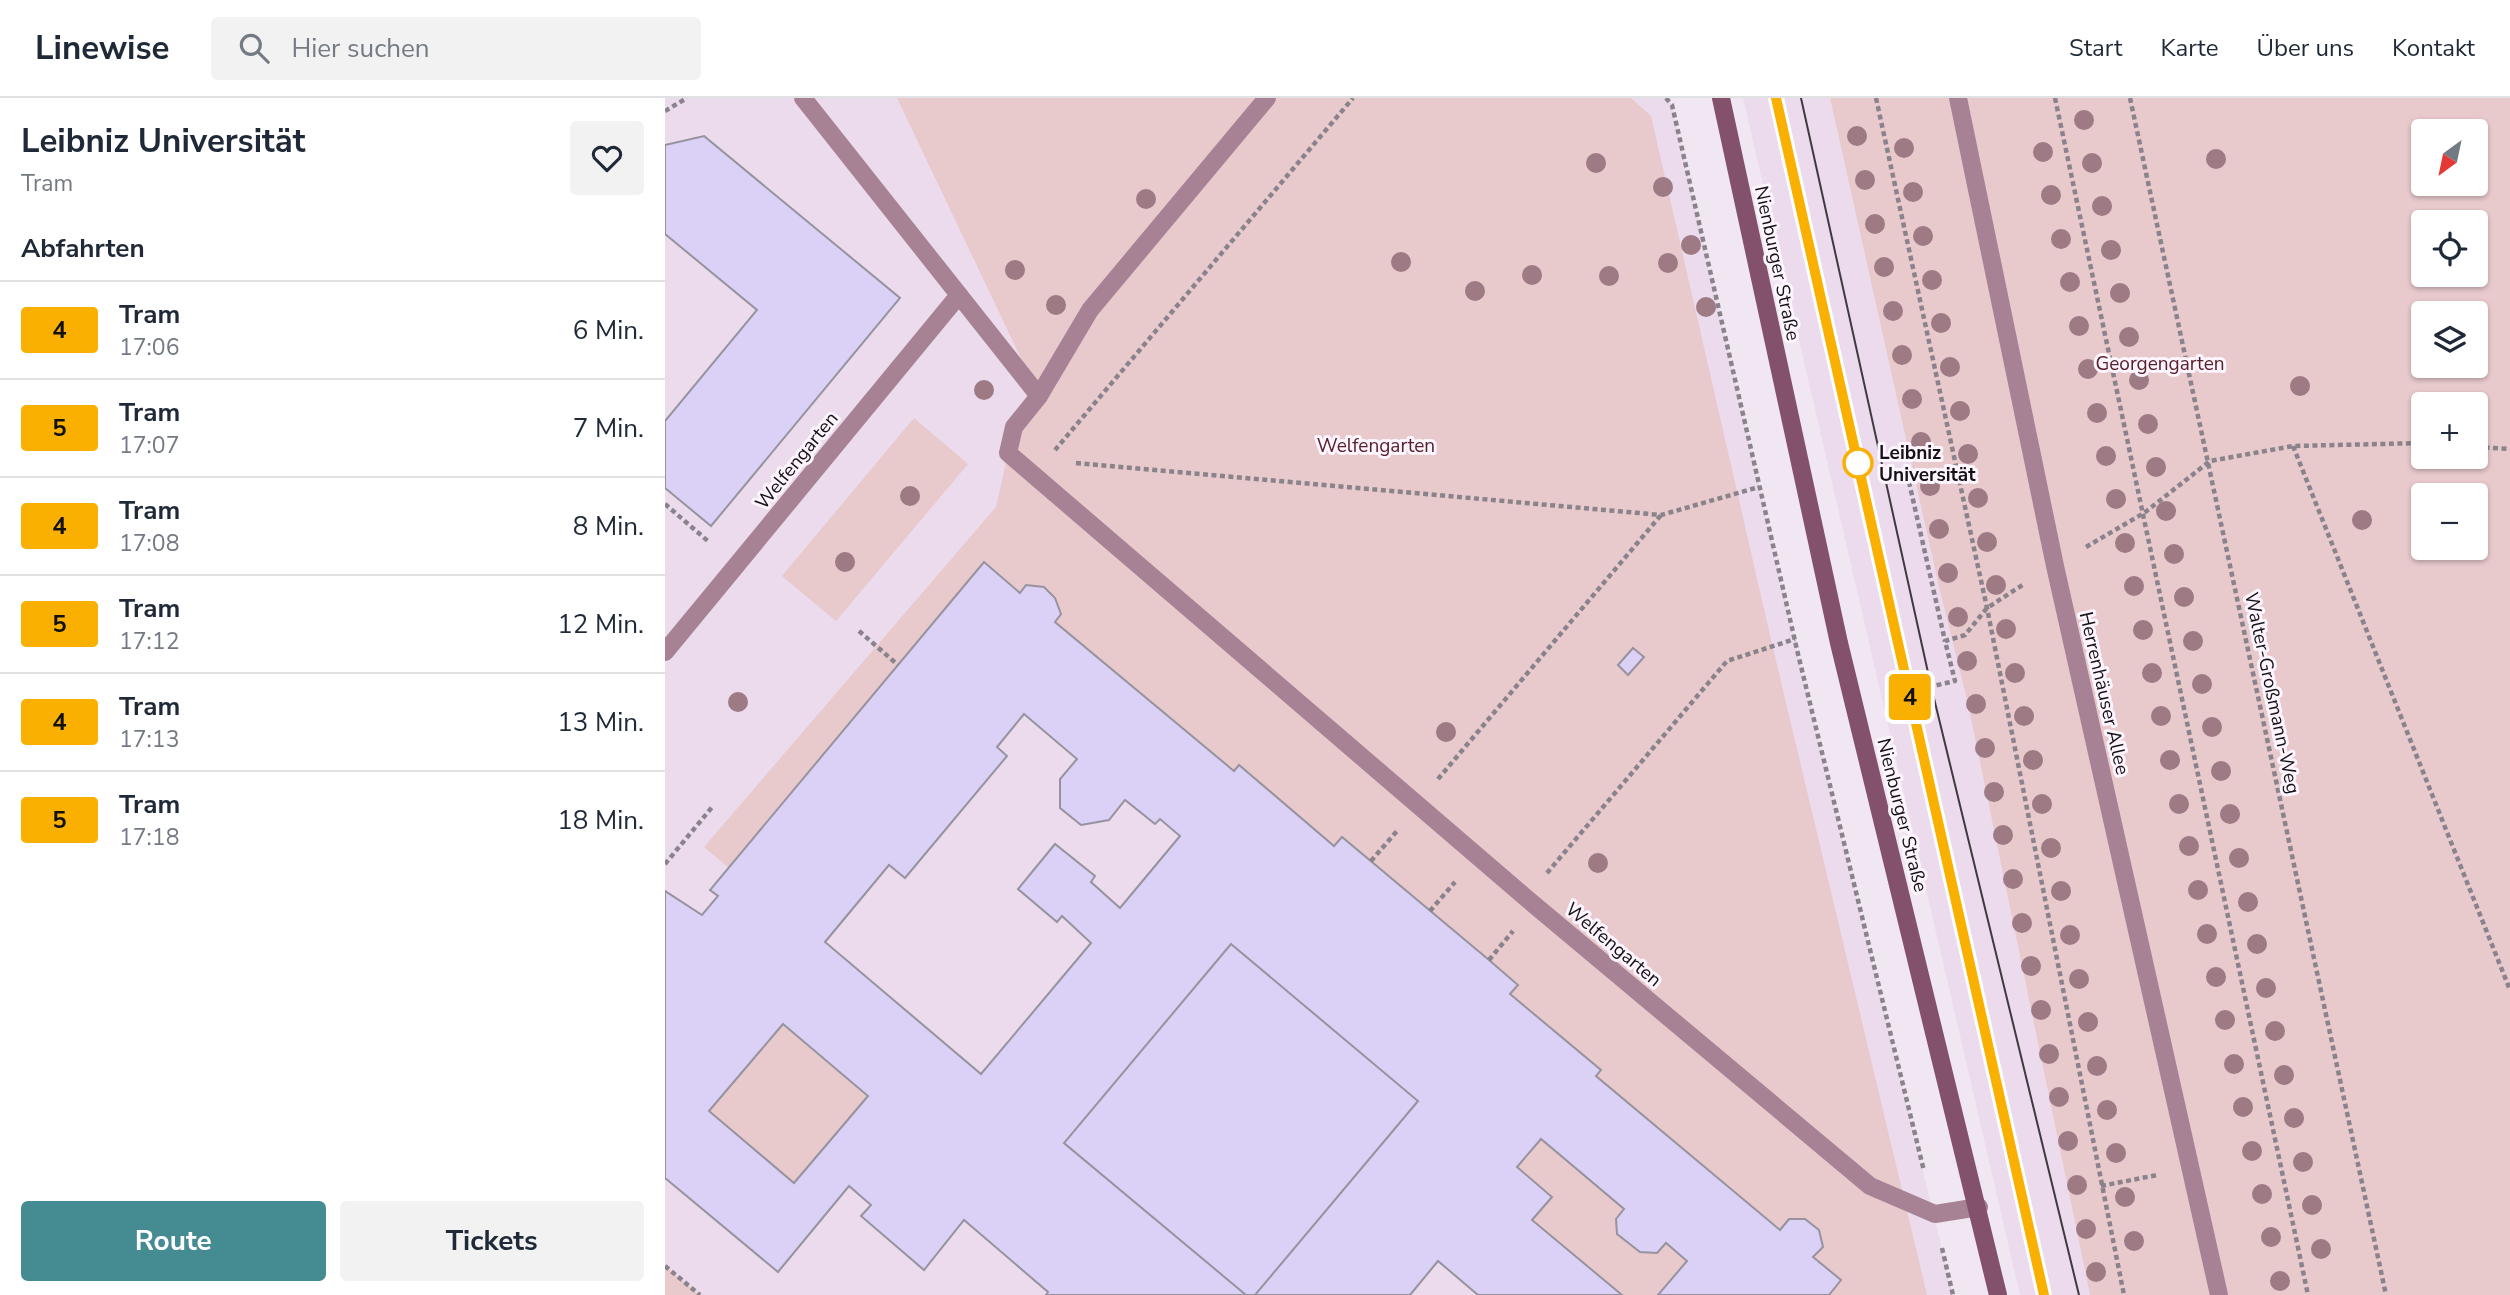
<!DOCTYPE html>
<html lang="de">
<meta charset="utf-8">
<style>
body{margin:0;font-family:"Nunito Sans",sans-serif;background:#f2f2f3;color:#1f2937;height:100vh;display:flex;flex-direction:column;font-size:26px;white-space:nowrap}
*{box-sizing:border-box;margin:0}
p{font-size:23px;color:#747a83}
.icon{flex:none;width:38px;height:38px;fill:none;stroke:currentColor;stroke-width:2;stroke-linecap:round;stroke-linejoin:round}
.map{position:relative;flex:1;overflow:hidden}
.details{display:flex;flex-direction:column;background:#fff;width:665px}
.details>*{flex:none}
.badge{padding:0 14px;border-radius:5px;font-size:24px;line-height:46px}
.needle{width:46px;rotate:213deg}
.controls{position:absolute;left:1746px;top:21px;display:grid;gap:14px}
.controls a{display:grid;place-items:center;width:77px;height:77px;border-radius:7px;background:#fff;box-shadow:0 2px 5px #0004;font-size:35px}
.map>.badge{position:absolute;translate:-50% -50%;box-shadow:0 0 0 4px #fff}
h2{padding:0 21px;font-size:26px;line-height:63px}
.round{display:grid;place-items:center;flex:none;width:74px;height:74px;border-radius:7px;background:#f2f2f3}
.headline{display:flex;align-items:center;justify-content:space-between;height:119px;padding:0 21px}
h1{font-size:33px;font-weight:700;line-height:52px}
.cta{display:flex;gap:14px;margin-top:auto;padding:14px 21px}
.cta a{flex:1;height:80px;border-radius:7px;background:#448b92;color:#fff;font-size:28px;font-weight:700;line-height:80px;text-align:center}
.cta a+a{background:#f2f2f3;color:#1f2937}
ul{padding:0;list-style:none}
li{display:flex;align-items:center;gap:21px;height:98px;padding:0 21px;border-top:2px solid #e0e1e3}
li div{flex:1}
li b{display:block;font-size:26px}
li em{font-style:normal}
li .badge{min-width:77px;font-weight:700;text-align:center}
header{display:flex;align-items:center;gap:42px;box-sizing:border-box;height:98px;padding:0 35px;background:#fff;border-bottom:2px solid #e0e1e3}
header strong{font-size:33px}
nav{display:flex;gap:38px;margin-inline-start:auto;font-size:24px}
.search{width:490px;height:63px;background:#f2f2f3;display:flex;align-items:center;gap:18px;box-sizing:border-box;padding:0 24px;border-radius:7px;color:#747a83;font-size:26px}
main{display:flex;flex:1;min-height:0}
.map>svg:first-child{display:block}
.built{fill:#ebdbec}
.green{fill:#e8c9cc;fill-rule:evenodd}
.building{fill:#dbd0f5;stroke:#96939f;stroke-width:2;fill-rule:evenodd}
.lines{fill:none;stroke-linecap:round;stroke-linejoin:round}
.path{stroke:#8a838b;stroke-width:4.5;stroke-dasharray:5 3.5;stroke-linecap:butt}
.lane{stroke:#a78295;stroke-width:18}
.street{stroke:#a78295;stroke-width:18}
.secondary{stroke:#83516b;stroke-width:18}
.tram{stroke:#3f3a3f;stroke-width:2}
.tree{fill:#9d7a84}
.line-casing{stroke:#fff;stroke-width:16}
.line{stroke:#f9b000;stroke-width:10}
.stop-dot{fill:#fff;stroke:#f9b000;stroke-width:3.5}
.labels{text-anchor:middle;stroke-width:6;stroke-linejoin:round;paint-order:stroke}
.street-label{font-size:19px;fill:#151115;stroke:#fdf5fe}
.park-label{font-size:19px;fill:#58202a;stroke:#fdf5fe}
.stop-label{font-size:19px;font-weight:bold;fill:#151115;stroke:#fdf5fe;text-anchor:start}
</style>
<header>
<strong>Linewise</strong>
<div class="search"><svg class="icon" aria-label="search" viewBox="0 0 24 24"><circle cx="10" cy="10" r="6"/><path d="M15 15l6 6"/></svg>Hier suchen</div>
<nav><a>Start</a><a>Karte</a><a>Über uns</a><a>Kontakt</a></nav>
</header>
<main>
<section class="details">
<div class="headline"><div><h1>Leibniz Universität</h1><p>Tram</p></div><a class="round"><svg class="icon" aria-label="heart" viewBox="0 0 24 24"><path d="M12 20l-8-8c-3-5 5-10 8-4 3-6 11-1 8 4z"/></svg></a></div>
<h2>Abfahrten</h2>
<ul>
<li><span class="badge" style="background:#f9b000;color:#111">4</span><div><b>Tram</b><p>17:06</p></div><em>6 Min.</em></li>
<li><span class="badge" style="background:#f9b000;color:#111">5</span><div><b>Tram</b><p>17:07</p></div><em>7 Min.</em></li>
<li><span class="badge" style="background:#f9b000;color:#111">4</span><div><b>Tram</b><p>17:08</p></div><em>8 Min.</em></li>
<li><span class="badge" style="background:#f9b000;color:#111">5</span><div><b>Tram</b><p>17:12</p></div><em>12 Min.</em></li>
<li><span class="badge" style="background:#f9b000;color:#111">4</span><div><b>Tram</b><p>17:13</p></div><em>13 Min.</em></li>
<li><span class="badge" style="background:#f9b000;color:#111">5</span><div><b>Tram</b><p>17:18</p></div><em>18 Min.</em></li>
</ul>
<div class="cta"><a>Route</a><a>Tickets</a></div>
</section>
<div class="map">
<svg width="1845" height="1197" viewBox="0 0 1845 1197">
<rect width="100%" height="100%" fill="#f1e7f2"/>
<g class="built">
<path d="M0,0H232L269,75L333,0H1001L1007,7L1133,556L1288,1197H35L0,1168Z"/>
<path d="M1078,0H1165L1274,489L1303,606L1425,1197H1355Z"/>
</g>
<g class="green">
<path d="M232,0H966L986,18L1107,546L1262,1197H1164L1148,1159L1157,1149L1125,1121L1115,1132L931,978L845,896L853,886L678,739L669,748L569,673L390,524L396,516C389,496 382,490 361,487L355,495L319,464L63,769L39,749L331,409L349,329L374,298Z"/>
<path d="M1165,0H1845V1197H1425L1303,606L1274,489ZM1759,33H1811V86H1759ZM1759,124H1811V177H1759ZM1759,215H1811V268H1759ZM1759,306H1811V359H1759ZM1759,397H1811V450H1759Z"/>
<path d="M249,320L303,366L171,523L117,478Z"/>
<path d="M118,926L203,998L129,1085L44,1013Z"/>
<path d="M876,1041L959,1111L952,1136L975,1154L992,1155L1001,1145L1022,1163L993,1197H957L867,1122L887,1099L852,1069Z"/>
<path d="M0,1168L35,1197H0Z"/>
</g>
<g class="building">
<path d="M39,38L235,200L46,428L0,390V323L92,212L0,136V47Z"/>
<path d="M319,464L355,495L361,487L379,489L390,500L396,516L390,524L569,673L574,667L669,748L677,739L824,862L853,887L845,896L936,972L931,978L1115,1132L1124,1121H1140L1154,1132L1158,1149L1148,1159L1176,1182L1164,1197H993L1022,1163L1001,1145L992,1155L975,1154L952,1136L951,1121L959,1111L876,1041L852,1069L887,1099L867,1122L957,1197H813L773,1163L745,1197H381L383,1194L299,1122L259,1172L196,1118L206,1107L184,1088L113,1174L0,1080V793L37,817L53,798L45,792ZM359,616L412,661L395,681V710L416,727L444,722L460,702L490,726L495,721L515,738L455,810L426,784L430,778L390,746L353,791L392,824L397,818L426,845L316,976L160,844L224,767L240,780L342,658L332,649ZM118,926L203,998L129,1085L44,1013Z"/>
<path d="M968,550L979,559L963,577L953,567Z"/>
<path d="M566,846L753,1003L590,1197H581L399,1045Z"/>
</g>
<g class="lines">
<g class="path">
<path d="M1001,0L1007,7L1133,556L1259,1073"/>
<path d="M1211,0L1322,510L1459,1197"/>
<path d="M1390,0L1643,1197"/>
<path d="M1465,0L1721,1197"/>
<path d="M0,13L22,0"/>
<path d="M1628,348L1845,892"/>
<path d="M1811,349L1845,351"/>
<path d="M390,352L688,0"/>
<path d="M411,365L996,417L1094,389"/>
<path d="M1244,384L1280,543"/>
<path d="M0,406L44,444"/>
<path d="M1421,449L1479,415L1545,363L1628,348L1759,345"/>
<path d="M194,533L233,567"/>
<path d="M1223,596L1224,598L1290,583L1280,543L1300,537L1322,510L1359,486"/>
<path d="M773,681L996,417"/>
<path d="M706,763L732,733"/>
<path d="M0,766L48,708"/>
<path d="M882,775L1062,563L1130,541"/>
<path d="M765,813L790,784"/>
<path d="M824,862L848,833"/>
<path d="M1436,1088L1492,1077"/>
<path d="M1277,1150L1288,1197"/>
<path d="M0,1168L35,1197"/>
</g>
<path class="lane" d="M602,0L425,212L374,298L349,329L343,355L860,799L1205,1088L1270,1116L1314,1109"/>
<g class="street">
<path d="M138,0L374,298"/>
<path d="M1293,0L1390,468L1554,1197"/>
<path d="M0,554L294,197"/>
</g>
<path class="secondary" d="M1056,0L1174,545L1333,1197"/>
<g class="tram">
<path d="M1111,0L1379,1197"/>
<path d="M1136,0L1266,588L1414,1197"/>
</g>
</g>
<g class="tree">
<circle cx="1419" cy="22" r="10"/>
<circle cx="1192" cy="38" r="10"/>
<circle cx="1239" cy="50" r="10"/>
<circle cx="1378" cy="54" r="10"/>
<circle cx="1551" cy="61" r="10"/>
<circle cx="931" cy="65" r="10"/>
<circle cx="1427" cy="65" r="10"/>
<circle cx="1200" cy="82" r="10"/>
<circle cx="998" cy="89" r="10"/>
<circle cx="1248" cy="94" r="10"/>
<circle cx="1386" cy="97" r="10"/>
<circle cx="481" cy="101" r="10"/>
<circle cx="1437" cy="108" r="10"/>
<circle cx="1210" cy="126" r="10"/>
<circle cx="1258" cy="138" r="10"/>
<circle cx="1396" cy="141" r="10"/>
<circle cx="1026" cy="147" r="10"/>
<circle cx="1446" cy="152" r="10"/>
<circle cx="736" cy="164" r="10"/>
<circle cx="1003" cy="165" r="10"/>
<circle cx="1219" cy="169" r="10"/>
<circle cx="350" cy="172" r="10"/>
<circle cx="867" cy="177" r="10"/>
<circle cx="944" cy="178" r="10"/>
<circle cx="1267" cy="182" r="10"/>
<circle cx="1405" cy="184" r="10"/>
<circle cx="810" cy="193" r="10"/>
<circle cx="1455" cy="195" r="10"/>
<circle cx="391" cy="207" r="10"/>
<circle cx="1041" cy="209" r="10"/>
<circle cx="1228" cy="213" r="10"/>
<circle cx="1276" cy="225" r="10"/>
<circle cx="1414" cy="228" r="10"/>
<circle cx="1464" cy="239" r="10"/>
<circle cx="1237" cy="257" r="10"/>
<circle cx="1285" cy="269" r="10"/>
<circle cx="1423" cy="271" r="10"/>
<circle cx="1474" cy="282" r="10"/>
<circle cx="1635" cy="288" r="10"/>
<circle cx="319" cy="292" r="10"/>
<circle cx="1247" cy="301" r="10"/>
<circle cx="1295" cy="313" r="10"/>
<circle cx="1432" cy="315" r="10"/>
<circle cx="1483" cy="326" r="10"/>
<circle cx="1256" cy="344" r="10"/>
<circle cx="1303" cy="356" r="10"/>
<circle cx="1441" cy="358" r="10"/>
<circle cx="1491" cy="369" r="10"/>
<circle cx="1265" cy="388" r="10"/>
<circle cx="245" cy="398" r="10"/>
<circle cx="1313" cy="400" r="10"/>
<circle cx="1451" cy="401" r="10"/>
<circle cx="1501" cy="413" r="10"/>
<circle cx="1697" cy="422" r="10"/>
<circle cx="1274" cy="431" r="10"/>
<circle cx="1322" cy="444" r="10"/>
<circle cx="1460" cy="445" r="10"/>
<circle cx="1509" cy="456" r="10"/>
<circle cx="180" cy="464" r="10"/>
<circle cx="1283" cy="475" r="10"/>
<circle cx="1331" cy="487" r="10"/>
<circle cx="1469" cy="488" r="10"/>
<circle cx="1519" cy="499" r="10"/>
<circle cx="1293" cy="519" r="10"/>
<circle cx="1341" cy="531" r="10"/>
<circle cx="1478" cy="532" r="10"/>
<circle cx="1528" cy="543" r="10"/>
<circle cx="1302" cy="563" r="10"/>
<circle cx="1350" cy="575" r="10"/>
<circle cx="1487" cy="575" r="10"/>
<circle cx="1537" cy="586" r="10"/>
<circle cx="73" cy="604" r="10"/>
<circle cx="1311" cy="606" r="10"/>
<circle cx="1359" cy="618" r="10"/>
<circle cx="1496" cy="618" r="10"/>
<circle cx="1547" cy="629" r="10"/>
<circle cx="781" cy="634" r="10"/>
<circle cx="1320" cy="650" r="10"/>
<circle cx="1368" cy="662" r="10"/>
<circle cx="1505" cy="662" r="10"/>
<circle cx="1556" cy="673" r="10"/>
<circle cx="1329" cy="694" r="10"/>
<circle cx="1377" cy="706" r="10"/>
<circle cx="1514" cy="706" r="10"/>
<circle cx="1565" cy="716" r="10"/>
<circle cx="1338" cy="737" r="10"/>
<circle cx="1524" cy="748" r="10"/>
<circle cx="1386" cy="750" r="10"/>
<circle cx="1574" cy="760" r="10"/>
<circle cx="933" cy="765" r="10"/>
<circle cx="1348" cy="781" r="10"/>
<circle cx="1533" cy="792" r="10"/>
<circle cx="1396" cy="793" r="10"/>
<circle cx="1583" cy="804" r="10"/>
<circle cx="1357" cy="825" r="10"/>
<circle cx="1542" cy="836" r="10"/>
<circle cx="1405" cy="837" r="10"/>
<circle cx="1592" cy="846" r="10"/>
<circle cx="1366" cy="868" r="10"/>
<circle cx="1551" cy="879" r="10"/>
<circle cx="1414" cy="881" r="10"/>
<circle cx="1601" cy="890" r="10"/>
<circle cx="1376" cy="912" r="10"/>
<circle cx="1560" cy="922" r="10"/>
<circle cx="1423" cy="924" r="10"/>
<circle cx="1610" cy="933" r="10"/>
<circle cx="1384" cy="956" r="10"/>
<circle cx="1569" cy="966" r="10"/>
<circle cx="1432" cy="968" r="10"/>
<circle cx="1619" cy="977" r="10"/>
<circle cx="1394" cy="999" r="10"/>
<circle cx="1578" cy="1009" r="10"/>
<circle cx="1442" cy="1012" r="10"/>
<circle cx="1629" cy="1020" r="10"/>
<circle cx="1403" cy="1043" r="10"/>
<circle cx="1587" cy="1053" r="10"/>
<circle cx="1451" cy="1055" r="10"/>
<circle cx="1638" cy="1064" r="10"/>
<circle cx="1412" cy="1087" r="10"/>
<circle cx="1597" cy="1096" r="10"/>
<circle cx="1460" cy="1099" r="10"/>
<circle cx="1647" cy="1107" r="10"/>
<circle cx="1421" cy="1131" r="10"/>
<circle cx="1606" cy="1139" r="10"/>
<circle cx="1469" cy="1143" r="10"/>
<circle cx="1656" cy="1151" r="10"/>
<circle cx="1431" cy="1174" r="10"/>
<circle cx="1615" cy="1183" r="10"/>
</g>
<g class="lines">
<g class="line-casing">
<path id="line" d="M1111,0L1379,1197"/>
</g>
<use href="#line" class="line"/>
</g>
<circle class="stop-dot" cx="1193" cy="365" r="14"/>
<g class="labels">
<g class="street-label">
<text transform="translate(1113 165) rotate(78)" y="7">Nienburger Straße</text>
<text transform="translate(131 362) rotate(-51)" y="7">Welfengarten</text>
<text transform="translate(1440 595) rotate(77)" y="7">Herrenhäuser Allee</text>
<text transform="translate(1608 595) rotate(78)" y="7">Walter-Großmann-Weg</text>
<text transform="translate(1238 717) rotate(76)" y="7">Nienburger Straße</text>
<text transform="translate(949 846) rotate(40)" y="7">Welfengarten</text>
</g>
<g class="park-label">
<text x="1495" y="272">Georgengarten</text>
<text x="711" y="354">Welfengarten</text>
</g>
<g class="stop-label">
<text x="1214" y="361">Leibniz<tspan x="1214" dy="22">Universität</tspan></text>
</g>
</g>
</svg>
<div class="controls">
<a><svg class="needle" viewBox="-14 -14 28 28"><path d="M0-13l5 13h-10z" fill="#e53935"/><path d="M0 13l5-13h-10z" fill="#747a83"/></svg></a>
<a><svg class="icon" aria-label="locate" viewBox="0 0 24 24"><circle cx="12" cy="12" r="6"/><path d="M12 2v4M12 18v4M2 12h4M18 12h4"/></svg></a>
<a><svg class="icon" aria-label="layers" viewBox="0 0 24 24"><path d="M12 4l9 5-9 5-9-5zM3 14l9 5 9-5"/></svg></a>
<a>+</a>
<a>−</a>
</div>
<b class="badge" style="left:1245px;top:599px;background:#f9b000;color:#111">4</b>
</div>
</main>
